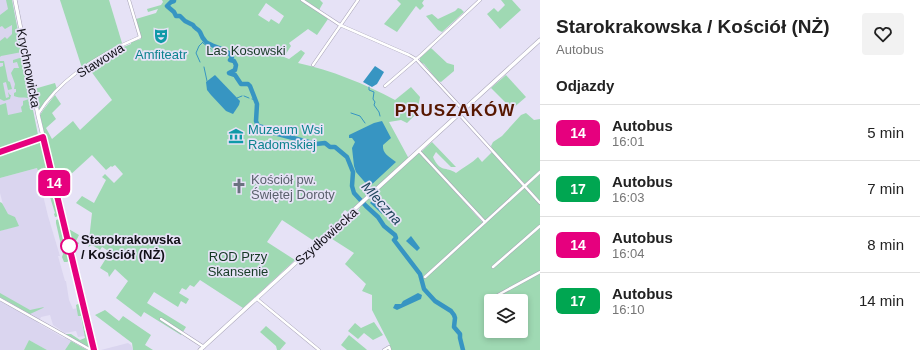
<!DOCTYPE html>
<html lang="pl">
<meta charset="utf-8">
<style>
body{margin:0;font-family:Arial,sans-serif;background:#f2f2f2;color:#222;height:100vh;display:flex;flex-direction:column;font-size:15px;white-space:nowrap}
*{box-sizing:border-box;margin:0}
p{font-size:13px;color:#767676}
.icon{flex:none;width:22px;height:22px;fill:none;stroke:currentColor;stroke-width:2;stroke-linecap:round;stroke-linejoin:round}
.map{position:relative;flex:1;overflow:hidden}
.sheet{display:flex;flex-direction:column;background:#fff;width:380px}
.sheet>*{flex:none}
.badge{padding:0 8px;border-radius:6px;font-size:14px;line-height:26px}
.tools{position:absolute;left:484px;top:294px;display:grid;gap:8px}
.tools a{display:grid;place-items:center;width:44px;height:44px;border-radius:4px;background:#fff;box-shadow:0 2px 6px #0003;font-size:20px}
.map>.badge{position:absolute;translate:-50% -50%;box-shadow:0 0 0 2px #fff}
h2{padding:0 16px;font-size:15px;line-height:36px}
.round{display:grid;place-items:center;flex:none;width:42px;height:42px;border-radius:4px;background:#f2f2f2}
.headline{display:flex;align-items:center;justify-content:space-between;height:68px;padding:0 16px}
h1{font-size:19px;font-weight:700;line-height:30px}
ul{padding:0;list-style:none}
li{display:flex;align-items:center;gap:12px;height:56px;padding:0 16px;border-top:1px solid #e0e0e0}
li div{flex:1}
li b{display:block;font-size:15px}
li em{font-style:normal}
li .badge{min-width:44px;font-weight:700;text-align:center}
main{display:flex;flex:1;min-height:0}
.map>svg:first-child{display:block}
.built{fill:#dad5ef}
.green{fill:#9fd9b3;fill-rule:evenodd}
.water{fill:#3795c2}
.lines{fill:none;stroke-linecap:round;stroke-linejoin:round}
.stream{stroke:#3795c2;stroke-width:1}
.river{stroke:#3795c2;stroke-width:4.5}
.minor-casing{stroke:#a8a4b7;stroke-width:3.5}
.tertiary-casing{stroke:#a8a4b7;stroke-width:4.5}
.minor{stroke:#fff;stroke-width:2.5}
.tertiary{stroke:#fff;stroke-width:3.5}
.line-casing{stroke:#fff;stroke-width:9}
.line{stroke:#e6007e;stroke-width:6}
.stop-dot{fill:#fff;stroke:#e6007e;stroke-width:2}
.labels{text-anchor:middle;stroke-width:3.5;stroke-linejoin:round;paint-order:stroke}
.park-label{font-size:13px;fill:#163a25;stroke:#e6e2f6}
.culture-label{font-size:13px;fill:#0d838f;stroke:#e6e2f6}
.street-label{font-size:13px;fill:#121118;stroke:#e6e2f6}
.worship-label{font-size:13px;fill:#5b616d;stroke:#e6e2f6;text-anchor:start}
.stop-label{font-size:13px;font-weight:bold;fill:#121118;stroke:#e6e2f6;text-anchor:start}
.water-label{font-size:14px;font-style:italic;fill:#20475c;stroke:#e6e2f6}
.district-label{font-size:17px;font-weight:bold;letter-spacing:1px;fill:#571700;stroke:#e6e2f6}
</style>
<main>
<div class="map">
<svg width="540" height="350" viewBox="0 0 540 350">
<rect width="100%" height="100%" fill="#e6e2f6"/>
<g class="built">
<path d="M0,0H12L34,117L0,125Z"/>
<path d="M37,168L44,190L42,191L48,216L60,256H58L65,281H66L69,300L73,309L78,308L85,336L78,337L76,331L65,333L53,325L50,315L41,317L38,323L64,338H66L71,341L65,350H47L29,340L24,350H0V231L9,228L0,193V178Z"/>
<path d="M128,343L131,345L133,350H101Z"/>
</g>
<g class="green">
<path d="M6,0H12L22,52L1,56L0,57V41L5,37L7,39L12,34V25L5,29L2,26L0,27V15L8,9Z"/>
<path d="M60,0H109L122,43L82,68Z"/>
<path d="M162,0H320L323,3L319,10L308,2L307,4L328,19L317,35L308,29L289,43L291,46L284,57L289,59L301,50L305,53L298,63C331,70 365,84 395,100L411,87L420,97L417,113L407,123L401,120L389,122L409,159L418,151L484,224L524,188H525L540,204V350H386L390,345L372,310V295L362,291L366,284L345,264L354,253L329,237L358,211L362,204L360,201L349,213L345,210L343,212L345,216L311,247L314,241L282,220L267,242L295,260L243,308L200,280L194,287L190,285L186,290L182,288L179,293L189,299L186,304L181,301L178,307L154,292L147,303L186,327L181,335L144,312L141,317L116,298L128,281L115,269L109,277L108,273L100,268L110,252L102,247L100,250L92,245L88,247L91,241L89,240L92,213L76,203L82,196L94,203L106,180L102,177L105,174L114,183L123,174L115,165L112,167L111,166L106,170L92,155L57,187L40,115L44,109L55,95L61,104L52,113L56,119L46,128L52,139L73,121L80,130L112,100L88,67L103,57L107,59L110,57L111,52L131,44V42L141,39L136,19L156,13L158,9L148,12L147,9L161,5L163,2ZM266,3L284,16L279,24L271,19L269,22L258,15ZM491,301H521V331H491Z"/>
<path d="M397,0H424L422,3L424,6L420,10L416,6L397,32L384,24L401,4Z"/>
<path d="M501,0H512L521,10L500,29L487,14L494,8L498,12L505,5Z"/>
<path d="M458,8L461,9L464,12L442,32L438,30L426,16L432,14L438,19L455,11Z"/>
<path d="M431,48L447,63L454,65V71L441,82L438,81L424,64L420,62V58Z"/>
<path d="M23,57L31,99C24,96 20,99 14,96V93L16,92V89H14L15,84L11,73L14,68H19L17,62L13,63V60Z"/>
<path d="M0,61H4L8,81L10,82L12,89L8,90L6,82L3,83L6,98L9,97L8,92L10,95H11L10,99L4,101L0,99V67L3,66V63H0Z"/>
<path d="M506,75L526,97L512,109L491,88Z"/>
<path d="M55,83L57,89L39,110L34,89Z"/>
<path d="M29,99L31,100L38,135L0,150V105L6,103L8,115L22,112L21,107L23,105V101Z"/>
<path d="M526,113L534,120L540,119V170L525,184L493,150L491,146L493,142L502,136L521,115Z"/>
<path d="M40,139L43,142L50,177L46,178L43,166L45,178H40L37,168L0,178V154L25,145L26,147L38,143Z"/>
<path d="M432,142L456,167H451L436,152L433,157C440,173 446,166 456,173C464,167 472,163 478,157L482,162L492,152L524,186L485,221L421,152Z"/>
<path d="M540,174V201L526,186Z"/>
<path d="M53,190L59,216L55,217L54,214L55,213L49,194L47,193L48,191Z"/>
<path d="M0,202L2,203L8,214L15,217L19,226L0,231Z"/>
<path d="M59,219L70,260L67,262H64L62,257L63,254L56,223V220Z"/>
<path d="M67,228L79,235L76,241L79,243L77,246L71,243Z"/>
<path d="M0,293L30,310L44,307L43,308L30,314L0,297Z"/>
<path d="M80,303L84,319V328L91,349L65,334H71L80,340L85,338L81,316H78L76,305Z"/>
<path d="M105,310L119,321L123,316L151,335L145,345L153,350H133L132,343L95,315Z"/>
<path d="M374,322L383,335L373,340L364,333L358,339L348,331L355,323L361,328Z"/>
<path d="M266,326L286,343L280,350H277L276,346L260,332Z"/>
<path d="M349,335L366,349L367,350H347L341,345Z"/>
<path d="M29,340L47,350H24Z"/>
<path d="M71,341L87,350H65Z"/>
</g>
<g class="water">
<path d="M375,66L384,72L377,84L372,87L363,82Z"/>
<path d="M215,75L240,101L239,105L233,114L226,111L211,95L207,90L206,82Z"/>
<path d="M382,121L391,138L383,145C382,154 390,157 396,162L369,187L356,172L354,166L352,148L355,142L352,138H349V135L374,123Z"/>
<path d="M376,196L383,205L382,214L370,203Z"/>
<path d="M411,236L420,248L417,251L406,241Z"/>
<path d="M418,293L422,295L421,299L397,310L393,308L395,304H401L403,301Z"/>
</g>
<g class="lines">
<g class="stream">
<path d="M203,43L211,49"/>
<path d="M213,50L216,48"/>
<path d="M200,62L196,53L199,46L204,41"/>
<path d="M204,67L207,81"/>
<path d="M369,87V90L374,92L373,99L375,102L374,105L379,112L380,116"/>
<path d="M244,96L249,98"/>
<path d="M237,98L242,96"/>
<path d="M252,99L256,100"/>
<path d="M351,113L360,116L365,123"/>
</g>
<path class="river" d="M174,0V1L171,2L167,6L174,12L176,16H180L185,21L193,25C195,29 197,28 200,32C201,35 203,39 206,42C213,47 229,50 232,57L230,60L234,61L236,65L235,70L229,73L235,75L241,84H248L250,86L257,104L256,121L258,126L266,128L274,133L316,144L325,143L330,147H335L347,157L353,172L352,186L354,193L366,206L378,217L384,226L395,235L396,238L394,240L420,274L424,289L435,301L451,311L454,315L455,318L454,327L460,334V338L463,350"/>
<g class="minor-casing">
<g id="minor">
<path d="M302,0L340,25L409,55L416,59L463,110"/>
<path d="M313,65L358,0"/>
<path d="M385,86L421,55L480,0"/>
<path d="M38,114C60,78 102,53 140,37L129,0"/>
<path d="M459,114L540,203"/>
<path d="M419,151L485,222"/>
<path d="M493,267L540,226"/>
<path d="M425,277L540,172"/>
<path d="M498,295L540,272"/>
<path d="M0,299L91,350"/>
<path d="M257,299L319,350"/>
<path d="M161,319L204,347"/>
<path d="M384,350L389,347L390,350"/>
</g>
</g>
<g class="tertiary-casing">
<g id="tertiary">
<path d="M15,0L38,115L94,350"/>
<path d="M0,152L43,137"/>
<path d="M200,350L540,40"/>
</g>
</g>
<use href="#minor" class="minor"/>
<use href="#tertiary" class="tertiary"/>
</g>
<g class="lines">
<g class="line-casing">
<path id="line" d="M0,152L43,137L94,350"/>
</g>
<use href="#line" class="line"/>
</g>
<defs>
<g id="theatre-bare" transform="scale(1.2)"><path d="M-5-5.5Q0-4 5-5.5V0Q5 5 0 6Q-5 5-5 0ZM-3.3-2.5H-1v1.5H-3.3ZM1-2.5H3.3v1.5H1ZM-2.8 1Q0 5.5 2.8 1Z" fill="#0f9aa8" stroke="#e6e2f6" stroke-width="2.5" paint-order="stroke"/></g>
<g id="museum-bare" transform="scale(1.2)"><path d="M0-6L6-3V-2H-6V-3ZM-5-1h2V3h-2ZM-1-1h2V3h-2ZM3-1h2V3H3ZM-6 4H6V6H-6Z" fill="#0f9aa8" stroke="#e6e2f6" stroke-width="2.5" paint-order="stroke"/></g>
<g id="church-bare" transform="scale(1.2)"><path d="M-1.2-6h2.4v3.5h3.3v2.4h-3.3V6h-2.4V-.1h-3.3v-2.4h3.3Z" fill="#6b7280" stroke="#e6e2f6" stroke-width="2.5" paint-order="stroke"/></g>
</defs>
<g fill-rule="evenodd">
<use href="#theatre-bare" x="161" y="36"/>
<use href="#museum-bare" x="236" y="136"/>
<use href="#church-bare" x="239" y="186"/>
</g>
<circle class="stop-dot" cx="69" cy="246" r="8"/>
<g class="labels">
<g class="park-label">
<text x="246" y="55">Las Kosowski</text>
<text x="238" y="261">ROD Przy<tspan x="238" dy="15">Skansenie</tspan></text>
</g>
<g class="culture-label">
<text x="161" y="59">Amfiteatr</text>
<text x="248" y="134" text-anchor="start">Muzeum Wsi<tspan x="248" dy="15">Radomskiej</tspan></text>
</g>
<g class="street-label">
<text transform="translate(100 60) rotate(-32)" y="5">Stawowa</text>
<text transform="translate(29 68) rotate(79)" y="5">Krychnowicka</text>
<text transform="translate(326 236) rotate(-42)" y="5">Szydłowiecka</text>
</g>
<g class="worship-label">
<text x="251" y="184">Kościół pw.<tspan x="251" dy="15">Świętej Doroty</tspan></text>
</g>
<g class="stop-label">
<text x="81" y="244">Starokrakowska<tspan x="81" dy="15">/ Kościół (NŻ)</tspan></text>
</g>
<g class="water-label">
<text transform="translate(382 203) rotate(48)" y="5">Mleczna</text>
</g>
<g class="district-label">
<text x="455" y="116">PRUSZAKÓW</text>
</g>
</g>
</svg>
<div class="tools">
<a><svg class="icon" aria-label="layers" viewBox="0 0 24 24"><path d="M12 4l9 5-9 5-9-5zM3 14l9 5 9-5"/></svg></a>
</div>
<b class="badge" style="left:54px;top:183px;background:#e6007e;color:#fff">14</b>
</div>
<section class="sheet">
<div class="headline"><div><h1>Starokrakowska / Kościół (NŻ)</h1><p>Autobus</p></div><a class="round"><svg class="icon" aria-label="heart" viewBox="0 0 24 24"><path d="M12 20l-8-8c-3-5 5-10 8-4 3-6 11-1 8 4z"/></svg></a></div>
<h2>Odjazdy</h2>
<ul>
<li><span class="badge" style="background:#e6007e;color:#fff">14</span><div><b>Autobus</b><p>16:01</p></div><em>5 min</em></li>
<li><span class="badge" style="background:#00a651;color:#fff">17</span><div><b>Autobus</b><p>16:03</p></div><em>7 min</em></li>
<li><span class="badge" style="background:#e6007e;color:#fff">14</span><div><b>Autobus</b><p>16:04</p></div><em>8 min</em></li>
<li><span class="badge" style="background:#00a651;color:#fff">17</span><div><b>Autobus</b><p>16:10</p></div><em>14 min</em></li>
</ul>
</section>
</main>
